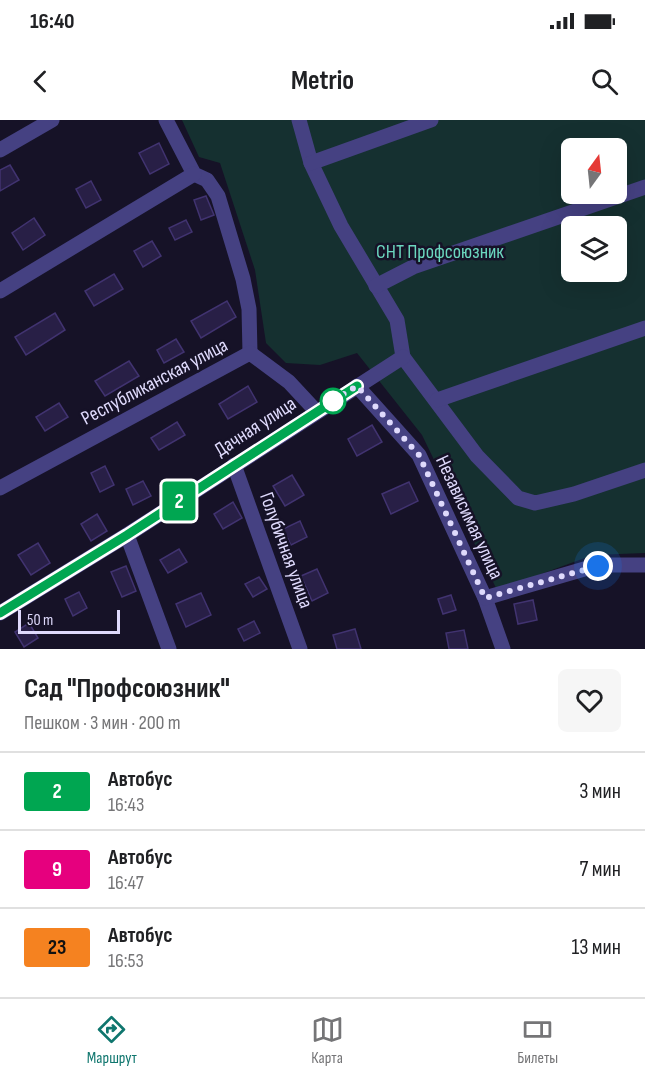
<!DOCTYPE html>
<html lang="ru">
<meta charset="utf-8">
<style>
body{margin:0;font-family:"Sofia Sans Condensed",sans-serif;background:#f6f6f6;color:#202124;height:100vh;display:flex;flex-direction:column;font-size:22px;white-space:nowrap}
*{box-sizing:border-box;margin:0}
p{font-size:20px;color:#757577}
.icon{flex:none;width:33px;height:33px;fill:none;stroke:currentColor;stroke-width:2;stroke-linecap:round;stroke-linejoin:round}
.map{position:relative;height:529px;overflow:hidden}
.details{display:flex;flex-direction:column;background:#fff;flex:1}
.details>*{flex:none}
.badge{padding:0 12px;border-radius:4px;font-size:21px;line-height:39px}
.needle{width:39px;rotate:15deg}
.fabs{position:absolute;left:561px;top:18px;display:grid;gap:12px}
.fabs a{display:grid;place-items:center;width:66px;height:66px;border-radius:9px;background:#fff;box-shadow:0 6px 24px #0002;font-size:30px}
.scale{position:absolute;left:18px;bottom:15px;width:102px;box-sizing:border-box;padding-left:6px;border:3px solid #dfdafc;border-top:0;font-size:16px;line-height:21px;white-space:nowrap;color:#dfdafc;-webkit-text-stroke:4px #161227;paint-order:stroke}
.you{position:absolute;width:30px;height:30px;margin:-15px;border:4px solid #fff;border-radius:50%;background:#1a73e8;box-shadow:0 0 0 9px #1a73e833}
.map>.badge{position:absolute;translate:-50% -50%;box-shadow:0 0 0 3px #fff}
.round{display:grid;place-items:center;flex:none;width:63px;height:63px;border-radius:9px;background:#f6f6f6}
.head{display:flex;align-items:center;justify-content:space-between;height:102px;padding:0 24px}
h1{font-size:28px;font-weight:700;line-height:45px}
ul{padding:0;list-style:none}
li{display:flex;align-items:center;gap:18px;height:78px;padding:0 24px;border-top:2px solid #e0e0e0}
li div{flex:1}
li b{display:block;font-size:22px}
li em{font-style:normal}
li .badge{min-width:66px;font-weight:700;text-align:center}
.status{display:flex;justify-content:space-between;align-items:center;height:42px;padding:0 30px;background:#fff;direction:ltr}
.status svg{height:16px;fill:currentColor}
header{display:flex;justify-content:space-between;align-items:center;height:78px;padding:0 24px;background:#fff;font-size:27px;font-weight:700}
.tab-bar{display:flex;justify-content:space-around;align-items:center;height:84px;border-top:2px solid #e0e0e0;background:#fff;font-size:16px;color:#757577}
.tab-bar a{display:grid;justify-items:center;gap:3px}
.tab-bar .selected{color:#0f766e}
.map>svg:first-child{display:block}
.green{fill:#153030;fill-rule:evenodd}
.building{fill:#281f46;stroke:#413370;stroke-width:1.5}
.lines{fill:none;stroke-linecap:round;stroke-linejoin:round}
.minor{stroke:#454182;stroke-width:15}
.line-casing{stroke:#fff;stroke-width:14}
.line{stroke:#00a651;stroke-width:9}
.walk{stroke:#dfdafc;stroke-width:6;stroke-dasharray:0 10.8}
.stop-dot{fill:#fff;stroke:#00a651;stroke-width:3}
.labels{text-anchor:middle;stroke-width:5;stroke-linejoin:round;paint-order:stroke}
.park-label{font-size:20px;fill:#6bd7bf;stroke:#161227}
.street-label{font-size:20px;fill:#dfdafc;stroke:#161227}
</style>
<div class="status"><b>16:40</b><svg viewBox="0 0 49 12"><path d="M0 12V9h3v3zM5 12V6h3v6zM10 12V3h3v9zM15 12V0h3v12zM26 1h20v11H26zM47 4h2v5h-2z"/></svg></div>
<header><svg class="icon" aria-label="back" viewBox="0 0 24 24"><path d="M15 5l-7 7 7 7"/></svg>Metrio<svg class="icon" aria-label="search" viewBox="0 0 24 24"><circle cx="10" cy="10" r="6"/><path d="M15 15l6 6"/></svg></header>
<div class="map">
<svg width="645" height="529" viewBox="0 0 645 529">
<rect width="100%" height="100%" fill="#161227"/>
<path class="green" d="M182,0H645V433L593,435L497,470L422,315L357,233L320,245L286,243L266,223L255,150L220,43L199,37ZM572,28H616V74H572ZM572,106H616V152H572Z"/>
<g class="building">
<path d="M159,23L169,44L150,54L139,33Z"/>
<path d="M10,45L19,60L0,71V50Z"/>
<path d="M91,61L101,80L86,88L76,69Z"/>
<path d="M206,76L214,95L201,100L194,80Z"/>
<path d="M34,98L45,115L23,130L12,113Z"/>
<path d="M186,100L192,112L175,120L169,108Z"/>
<path d="M152,121L161,136L143,147L134,131Z"/>
<path d="M114,154L123,169L94,186L85,171Z"/>
<path d="M227,181L236,197L201,218L191,201Z"/>
<path d="M55,193L65,210L26,235L15,217Z"/>
<path d="M176,219L184,232L164,243L157,230Z"/>
<path d="M129,241L139,256L105,276L95,261Z"/>
<path d="M248,266L257,282L228,299L219,284Z"/>
<path d="M59,283L68,297L45,311L36,297Z"/>
<path d="M177,302L185,315L159,330L151,318Z"/>
<path d="M372,305L382,322L357,336L348,319Z"/>
<path d="M105,346L114,365L100,372L91,353Z"/>
<path d="M292,355L304,375L285,386L273,366Z"/>
<path d="M143,361L151,376L133,385L126,369Z"/>
<path d="M409,362L418,381L391,394L382,374Z"/>
<path d="M233,382L242,398L223,409L214,394Z"/>
<path d="M97,394L107,411L91,421L81,404Z"/>
<path d="M300,401L307,417L291,425L283,409Z"/>
<path d="M38,423L50,443L31,455L18,435Z"/>
<path d="M179,429L187,442L168,453L160,440Z"/>
<path d="M126,446L136,471L122,477L111,452Z"/>
<path d="M317,449L328,473L312,481L301,456Z"/>
<path d="M259,457L267,469L253,477L245,464Z"/>
<path d="M79,472L87,488L73,496L65,479Z"/>
<path d="M201,473L211,495L186,507L176,484Z"/>
<path d="M451,475L456,490L443,494L438,479Z"/>
<path d="M533,480L537,500L518,504L514,484Z"/>
<path d="M254,501L260,513L244,521L238,509Z"/>
<path d="M29,503L38,518L24,527L15,512Z"/>
<path d="M355,509L361,529H337L333,515Z"/>
<path d="M464,510L468,529H449L446,513Z"/>
</g>
<g class="lines">
<g class="minor">
<path d="M166,0L194,54L207,60L218,76L243,159L249,189L250,233"/>
<path d="M299,0L311,43L341,106L397,200L403,237"/>
<path d="M0,30L52,0"/>
<path d="M311,43L431,0"/>
<path d="M376,166L413,147L645,67"/>
<path d="M0,171L194,54"/>
<path d="M403,237L477,336L518,378L535,383L574,374L645,350"/>
<path d="M357,266L419,335L485,478L503,529"/>
<path d="M437,280L645,208"/>
<path d="M234,345L300,529"/>
<path d="M0,368L250,233L289,262L316,291"/>
<path d="M127,415L169,529"/>
<path d="M485,478L598,445H645"/>
<path d="M0,493L127,415L403,237"/>
</g>
</g>
<g class="lines">
<g class="line-casing">
<path id="line" d="M0,493L127,415L357,266"/>
</g>
<use href="#line" class="line"/>
<path class="walk" d="M333,281L329,283L357,266L419,335L485,478L598,446"/>
</g>
<circle class="stop-dot" cx="333" cy="281" r="12"/>
<g class="labels">
<g class="park-label">
<text x="440" y="138">СНТ Профсоюзник</text>
</g>
<g class="street-label">
<text transform="translate(154 261) rotate(-28)" y="7">Республиканская улица</text>
<text transform="translate(255 306) rotate(-33)" y="7">Дачная улица</text>
<text transform="translate(470 397) rotate(65)" y="7">Независимая улица</text>
<text transform="translate(287 430) rotate(70)" y="7">Голубичная улица</text>
</g>
</g>
</svg>
<div class="fabs">
<a><svg class="needle" viewBox="-14 -14 28 28"><path d="M0-13l5 13h-10z" fill="#e53935"/><path d="M0 13l5-13h-10z" fill="#757577"/></svg></a>
<a><svg class="icon" aria-label="layers" viewBox="0 0 24 24"><path d="M12 4l9 5-9 5-9-5zM3 14l9 5 9-5"/></svg></a>
</div>
<div class="scale">50 m</div>
<div class="you" style="left:598px;top:446px"></div>
<b class="badge" style="left:179px;top:381px;background:#00a651;color:#fff">2</b>
</div>
<section class="details">
<div class="head"><div><h1>Сад &quot;Профсоюзник&quot;</h1><p>Пешком · 3 мин · 200 m</p></div><a class="round"><svg class="icon" aria-label="heart" viewBox="0 0 24 24"><path d="M12 20l-8-8c-3-5 5-10 8-4 3-6 11-1 8 4z"/></svg></a></div>
<ul>
<li><span class="badge" style="background:#00a651;color:#fff">2</span><div><b>Автобус</b><p>16:43</p></div><em>3 мин</em></li>
<li><span class="badge" style="background:#e6007e;color:#fff">9</span><div><b>Автобус</b><p>16:47</p></div><em>7 мин</em></li>
<li><span class="badge" style="background:#f58220;color:#111">23</span><div><b>Автобус</b><p>16:53</p></div><em>13 мин</em></li>
</ul>
</section>
<nav class="tab-bar">
<a class="selected"><svg class="icon" aria-label="directions" viewBox="0 0 24 24"><path d="M12 3l9 9-9 9-9-9zM9 14v-3h6M13 9l2 2-2 2"/></svg>Маршрут</a>
<a><svg class="icon" aria-label="map" viewBox="0 0 24 24"><path d="M3 6l6-2 6 2 6-2v14l-6 2-6-2-6 2zM9 4v14M15 6v14"/></svg>Карта</a>
<a><svg class="icon" aria-label="tickets" viewBox="0 0 24 24"><path d="M3 7h18v10H3zM15 7v10"/></svg>Билеты</a>
</nav>
